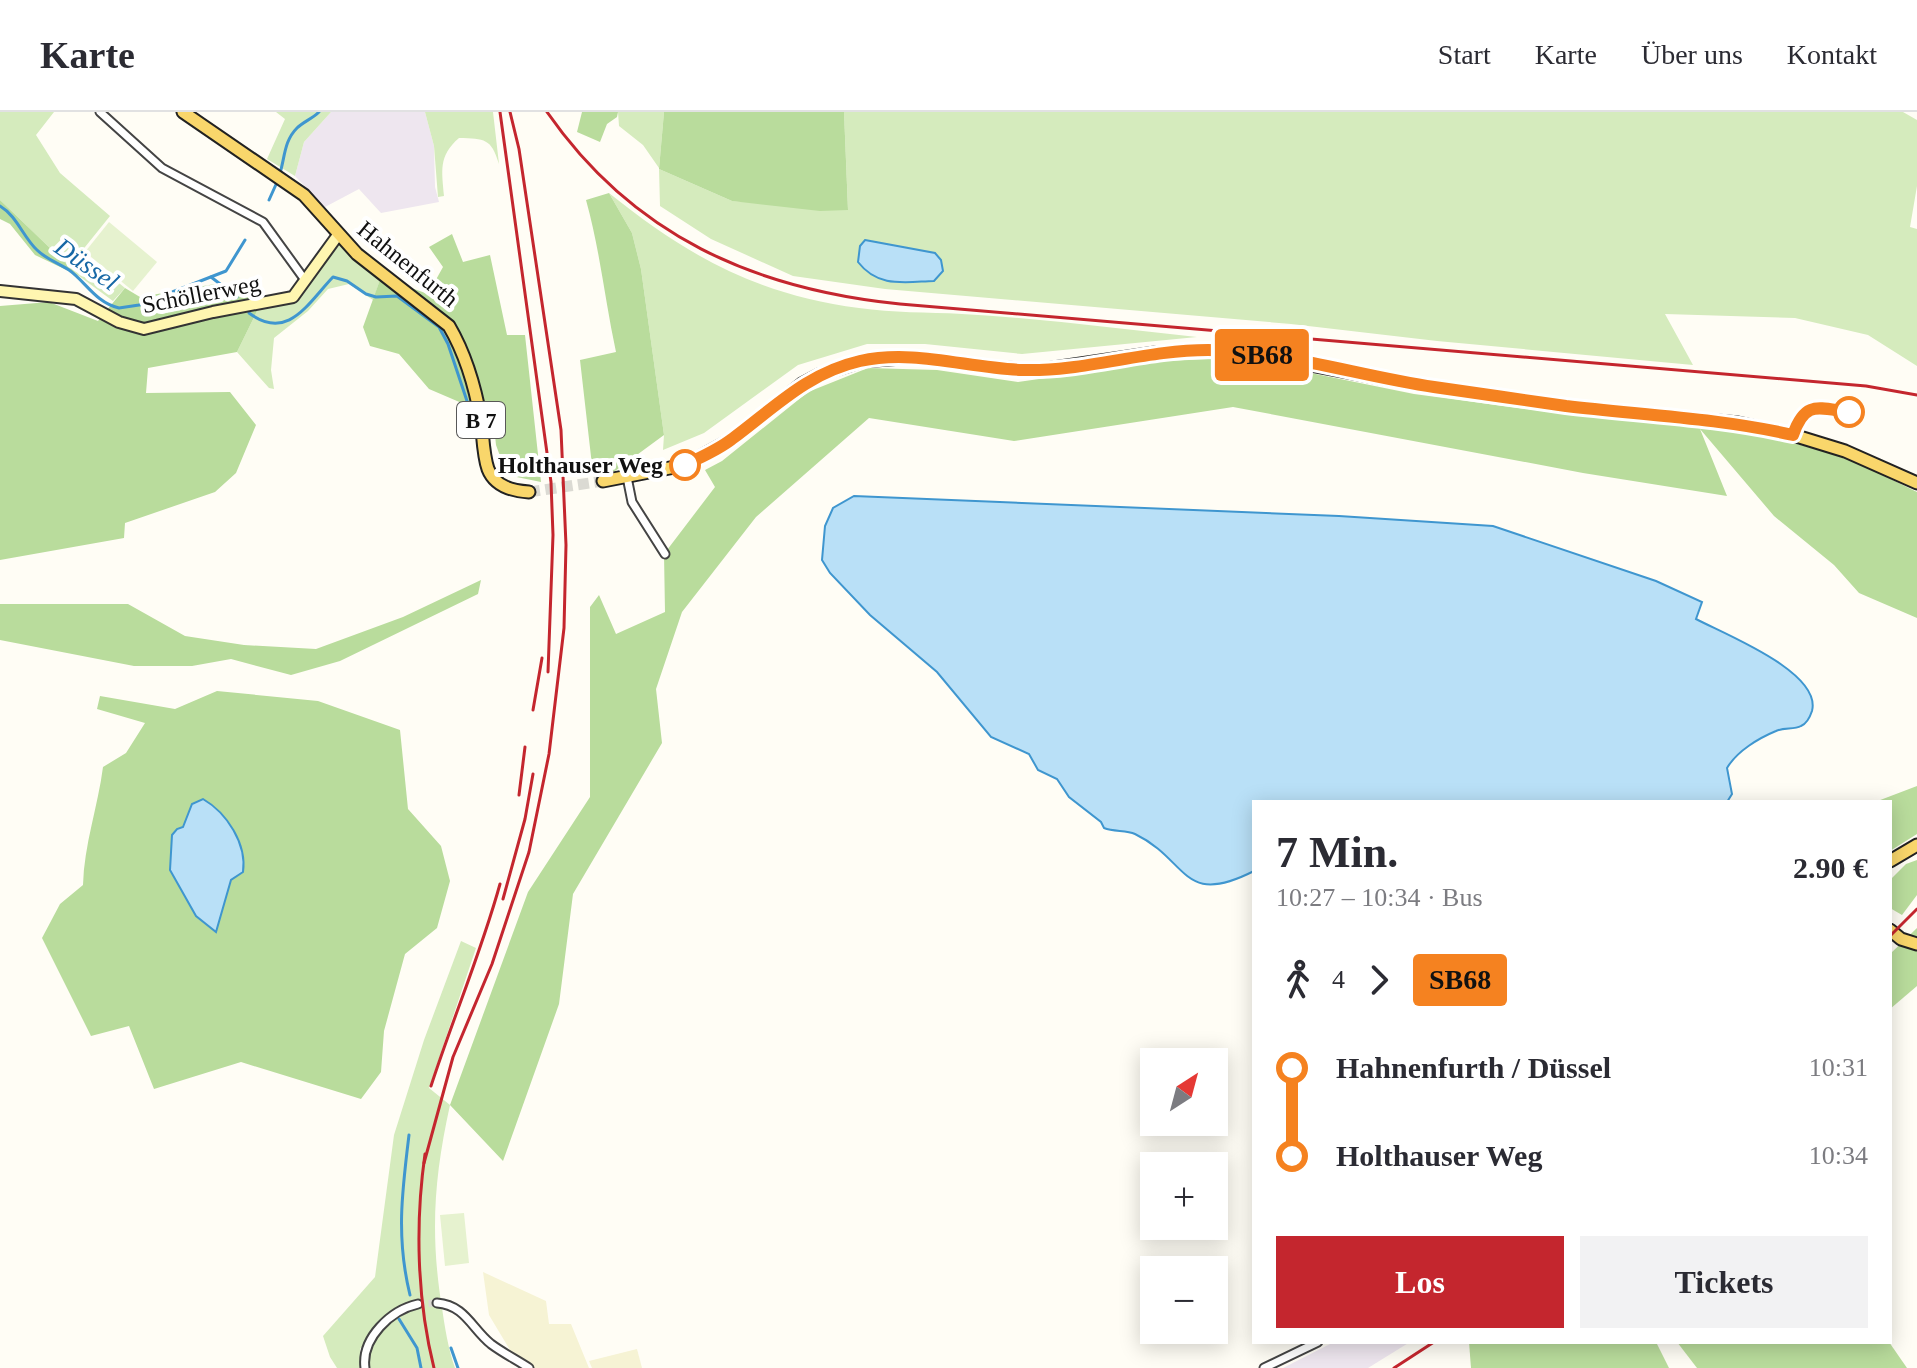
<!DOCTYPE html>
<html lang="de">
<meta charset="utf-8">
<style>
body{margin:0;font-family:Georgia,serif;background:#f2f2f3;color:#2b2b33;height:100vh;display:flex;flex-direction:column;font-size:30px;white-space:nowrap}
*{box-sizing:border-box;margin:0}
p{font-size:26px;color:#7c7c81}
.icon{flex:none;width:44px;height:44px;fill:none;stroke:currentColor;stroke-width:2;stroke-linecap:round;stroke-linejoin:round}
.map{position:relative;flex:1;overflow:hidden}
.sheet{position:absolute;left:1252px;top:688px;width:640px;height:544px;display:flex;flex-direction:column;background:#fff;border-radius:0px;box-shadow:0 4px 20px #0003}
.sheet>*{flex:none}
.badge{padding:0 16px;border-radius:6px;font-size:28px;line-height:52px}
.needle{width:52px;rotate:36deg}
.buttons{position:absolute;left:1140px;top:936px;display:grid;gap:16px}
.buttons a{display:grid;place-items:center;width:88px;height:88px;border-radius:0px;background:#fff;box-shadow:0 4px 20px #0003;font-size:40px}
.map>.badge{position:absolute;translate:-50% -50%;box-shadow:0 0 0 4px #fff}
.legs{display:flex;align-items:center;gap:12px;height:88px;padding:0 24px;font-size:26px}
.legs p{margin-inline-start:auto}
.summary{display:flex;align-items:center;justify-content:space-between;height:136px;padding:0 24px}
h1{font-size:44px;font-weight:700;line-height:60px}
.action{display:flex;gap:16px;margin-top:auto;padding:16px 24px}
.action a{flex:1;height:92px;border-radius:0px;background:#c4262e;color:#fff;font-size:32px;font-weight:700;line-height:92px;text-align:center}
.action a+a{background:#f2f2f3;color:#2b2b33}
ul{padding:0 24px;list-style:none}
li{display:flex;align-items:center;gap:28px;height:88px;font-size:30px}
li i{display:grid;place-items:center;width:12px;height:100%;margin:0 10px;background:currentColor}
li i::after{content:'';width:20px;height:20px;margin:-10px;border:6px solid;border-radius:50%;background:#fff}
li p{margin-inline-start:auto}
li:first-child i{background:linear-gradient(#0000 50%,currentColor 0)}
li:last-child i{background:linear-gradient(currentColor 50%,#0000 0)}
header{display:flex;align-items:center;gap:48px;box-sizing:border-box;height:112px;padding:0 40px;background:#fff;border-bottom:2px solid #e1e1e2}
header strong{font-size:38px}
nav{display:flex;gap:44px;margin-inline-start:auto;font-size:28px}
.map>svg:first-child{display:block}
.industrial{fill:#eee6ef}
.farmland{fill:#f6f3d4}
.green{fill:#d5ebbd}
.forest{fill:#b9dc9c}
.pitch{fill:#e6f2cf}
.water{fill:#b9e0f7;stroke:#3f96cf;stroke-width:2}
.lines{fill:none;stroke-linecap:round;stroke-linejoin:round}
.stream{stroke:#3f96cf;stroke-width:3}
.street-tunnel{stroke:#dbdad3;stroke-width:7;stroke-dasharray:7 3.5;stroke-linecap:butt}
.primary-tunnel{stroke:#dbdad3;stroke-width:11;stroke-dasharray:11 5.5;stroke-linecap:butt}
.street-casing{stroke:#444;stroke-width:11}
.secondary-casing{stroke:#333;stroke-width:14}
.primary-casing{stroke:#222;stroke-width:15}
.street{stroke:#fff;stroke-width:7}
.secondary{stroke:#fff6b0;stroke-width:10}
.primary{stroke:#f9d66b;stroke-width:11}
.rail{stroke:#c4262e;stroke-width:3}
.line-1-casing{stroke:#fff;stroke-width:18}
.line-1{stroke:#f58220;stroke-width:12}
.stop-1-dot{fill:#fff;stroke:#f58220;stroke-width:4}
.labels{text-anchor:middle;stroke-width:8;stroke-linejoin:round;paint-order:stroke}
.shield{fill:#fff;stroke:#585858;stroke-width:2}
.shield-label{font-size:22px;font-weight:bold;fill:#111}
.street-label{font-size:24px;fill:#111;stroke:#fff}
.stop-label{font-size:24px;font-weight:bold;fill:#111;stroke:#fff;text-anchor:end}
.water-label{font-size:26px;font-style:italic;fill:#1768a6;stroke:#fff}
</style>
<header>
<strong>Karte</strong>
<nav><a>Start</a><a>Karte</a><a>Über uns</a><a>Kontakt</a></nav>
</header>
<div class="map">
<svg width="1917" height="1256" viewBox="0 0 1917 1256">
<rect width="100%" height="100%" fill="#fffdf5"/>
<g class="industrial">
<path d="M331,0H425L434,34L435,75L439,90L381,101L359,77L325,95L295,64L304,30Z"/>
<path d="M1334,1230H1410L1368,1256H1283Z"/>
</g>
<g class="farmland">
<path d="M483,1160L546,1189L549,1212H571L589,1256H534L513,1243L489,1203Z"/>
<path d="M637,1237L642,1256H592L589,1249Z"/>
</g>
<g class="green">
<path d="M0,0H54L36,23L60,61L110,104L81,140L125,176L113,189L79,164L0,88Z"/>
<path d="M276,0H331L304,30L295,64L267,47L285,7Z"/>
<path d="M425,0H493L499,52C491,26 485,27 459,26C438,44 442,59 444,84L438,85L434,34Z"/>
<path d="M618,0H664L659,57L732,89L848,97L844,0H1903L1917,8V74L1910,115L1917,117V254L1868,223L1795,206L1665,202L1693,253L1437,229L1291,212L885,177L793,164L711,127L660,94L659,56L643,33L619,14Z"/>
<path d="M609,81C687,144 758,183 859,196C893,201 927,200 962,202C1040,206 1119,217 1197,225L1022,242L925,232H867L798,253L704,321L663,338L664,323L641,157L632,121Z"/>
<path d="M338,128L381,165L373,188L349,172L328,177L308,199L274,226L271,258L274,277L269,276L237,240L263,187L299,179Z"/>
<path d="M461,829L476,836L429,976L450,993C434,1066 430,1122 442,1196C445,1216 448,1236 455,1256H368C367,1233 378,1221 393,1206L390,1201L360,1237L361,1256H337L330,1245L323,1224L375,1165L394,1023L424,928Z"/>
</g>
<g class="forest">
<path d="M582,0H618L617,5L607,12L600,30L577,20Z"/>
<path d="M664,0H844L848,98L820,99L732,89L659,57Z"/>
<path d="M609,81L632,121L641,157L664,323L615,359L593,362L580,248L616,240C605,189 600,138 586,88Z"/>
<path d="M0,88L79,164L35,143L10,112L0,107Z"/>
<path d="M452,122L463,150L490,143L507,223H525L541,370L507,363L496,333L492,293L464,292L429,277L399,242L370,234L363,215L381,165L428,182L443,155L429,135Z"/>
<path d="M215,172L263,187L237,240L148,256L146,281L230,280L256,313L236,361L215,380L125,411L124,426L0,448V194L49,190L98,209L125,176L140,185Z"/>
<path d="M1213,247L1266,252L1414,282L1557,301L1737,317L1844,344L1917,380V506L1859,481L1834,453L1774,404L1700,317L1727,384L1583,361L1233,295L1014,329L869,306L756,405L682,500L656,577L662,631L573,782L559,892L503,1049L450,993L528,780L590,685V495L599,483L616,522L665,500L664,442L715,375L705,358L722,349L808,280L868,256L937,258L1018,270L1165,249Z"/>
<path d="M481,468L478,482L340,549L291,563L231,547L192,554H134L0,528V492H128L185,524L244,533L316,537L403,505Z"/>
<path d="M217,579L318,589L400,618L408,697L441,734L450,769L437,816L405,842L384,919L381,960L361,987L241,950L154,977L129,914L91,924L42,826L60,792L83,773C84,733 98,694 103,655L126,641L145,611L97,597L100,584L175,597Z"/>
<path d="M1917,674V722L1890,739V690H1875Z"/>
<path d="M1917,748V783L1902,803L1890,796L1891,767L1906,752Z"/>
<path d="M1917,816V874L1890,897V842Z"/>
<path d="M1469,1230H1656L1669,1256H1471Z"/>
<path d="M1677,1230H1889L1907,1256H1697Z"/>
</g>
<g class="pitch">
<path d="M109,110L157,150L133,179L85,140Z"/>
<path d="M464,1101L469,1151L445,1154L440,1103Z"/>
</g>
<g class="water">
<path d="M865,128L935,141L941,148L943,159L934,169C904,170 878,176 858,150L860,134Z"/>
<path d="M854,384L1339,404L1493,414L1656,469L1702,490L1696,507C1724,522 1822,560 1812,599C1810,605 1806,612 1801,614C1794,618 1784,615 1776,619C1759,626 1737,639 1727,656L1732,682L1727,690H1254V759C1181,796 1189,748 1135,722C1126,718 1114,720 1104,716L1101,710L1069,685L1057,667L1038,658L1029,642L991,625L937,560L870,503L830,461L822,448L825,414L833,396Z"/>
<path d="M203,687C227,701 247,732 243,760L231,768L216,820L196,804L170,758L172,723L177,717L183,715L192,692Z"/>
</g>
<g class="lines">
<g class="stream">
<path d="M280,61C285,45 284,29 297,16C303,10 312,7 319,0"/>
<path d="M269,88L278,68"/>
<path d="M0,94C17,104 23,125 37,138C46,147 58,151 69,158C85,169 96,191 119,196L139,193L226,159L245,128"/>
<path d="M211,165L237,185"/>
<path d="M249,201C288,230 308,191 333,165L347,169L366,182L376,185L397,184L439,215L448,232L469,295"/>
<path d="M409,1023C402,1080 396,1126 410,1183"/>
<path d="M399,1207L417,1236L421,1256"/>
<path d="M451,1236L458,1256"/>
</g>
<path class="street-tunnel" d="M418,1192L437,1191"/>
<path class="primary-tunnel" d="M529,380L603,369"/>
<g class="street-casing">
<g id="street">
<path d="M100,0L162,56L263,110L305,168"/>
<path d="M627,365L632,390L665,442"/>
<path d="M437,1191C465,1193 472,1217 491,1232C503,1241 517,1248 529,1256"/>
<path d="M365,1256C361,1226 391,1198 418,1192"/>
<path d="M1264,1256L1318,1230"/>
</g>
</g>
<g class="secondary-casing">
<path id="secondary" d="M0,179L76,187L119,210L144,217L213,200L293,185L338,123"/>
</g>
<g class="primary-casing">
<g id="primary">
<path d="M183,0L304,83L357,142L449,214C466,243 475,274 481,308C483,323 483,343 488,357C495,375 513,379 529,380"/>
<path d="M603,369L685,353L732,327L802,272L819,263L862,249L915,245L986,255L1040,258L1155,241L1209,238L1263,244L1411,272L1565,294L1738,311L1793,323L1845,339L1917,371"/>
<path d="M1890,749L1917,733"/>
<path d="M1890,818L1901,827L1917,832"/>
</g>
</g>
<use href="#street" class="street"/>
<use href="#secondary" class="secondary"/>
<use href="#primary" class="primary"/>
<g class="rail">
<path d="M500,0L551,370L553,423L548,560"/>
<path d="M547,0C633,124 754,177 900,192L1866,274L1917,283"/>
<path d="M533,598L542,546"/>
<path d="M519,683L525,635"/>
<path d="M503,787L525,707L533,662"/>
<path d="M1890,824L1917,797"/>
<path d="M431,974C453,906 481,841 500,772"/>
<path d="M425,1042C415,1112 417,1188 434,1256"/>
<path d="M424,1051L453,945L492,852L529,740L549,642L564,516L566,433L561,318L519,37L510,0"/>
<path d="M1394,1256L1434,1230"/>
</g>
</g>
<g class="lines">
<g class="line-1-casing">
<path id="line-1" d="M685,353C701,345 718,338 732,327C774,296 807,261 860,249C914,237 967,256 1022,258C1084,260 1145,238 1208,238C1284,239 1359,264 1434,275C1478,281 1522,288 1566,294C1642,303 1718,306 1793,323C1805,288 1818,296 1849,300"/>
</g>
<use href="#line-1" class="line-1"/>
</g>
<g class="stop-1-dot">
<circle cx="1849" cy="300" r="14"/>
<circle cx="685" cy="353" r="14"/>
</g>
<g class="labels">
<rect class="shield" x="457" y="290" width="48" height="36" rx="6"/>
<g class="shield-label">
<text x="481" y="316">B 7</text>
</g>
<g class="street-label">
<text transform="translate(408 152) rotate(39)" y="8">Hahnenfurth</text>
<text transform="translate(201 182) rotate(-11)" y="8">Schöllerweg</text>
</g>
<g class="stop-label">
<text x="663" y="361">Holthauser Weg</text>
</g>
<g class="water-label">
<text transform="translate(87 152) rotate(35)" y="9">Düssel</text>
</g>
</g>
</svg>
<div class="buttons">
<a><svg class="needle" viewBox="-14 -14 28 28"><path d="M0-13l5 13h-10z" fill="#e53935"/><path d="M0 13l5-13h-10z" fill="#7c7c81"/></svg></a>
<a>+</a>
<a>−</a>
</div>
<b class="badge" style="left:1262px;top:243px;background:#f58220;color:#111">SB68</b>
<section class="sheet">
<div class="summary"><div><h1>7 Min.</h1><p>10:27 – 10:34 · Bus</p></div><b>2.90 €</b></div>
<div class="legs"><svg class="icon" aria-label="walk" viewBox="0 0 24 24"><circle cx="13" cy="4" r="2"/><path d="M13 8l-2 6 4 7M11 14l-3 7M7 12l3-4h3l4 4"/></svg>4<svg class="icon" aria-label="forward" viewBox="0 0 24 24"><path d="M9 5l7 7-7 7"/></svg><b class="badge" style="background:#f58220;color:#111">SB68</b></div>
<ul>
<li><i style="color:#f58220"></i><b>Hahnenfurth / Düssel</b><p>10:31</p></li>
<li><i style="color:#f58220"></i><b>Holthauser Weg</b><p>10:34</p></li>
</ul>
<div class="action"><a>Los</a><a>Tickets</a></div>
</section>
</div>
